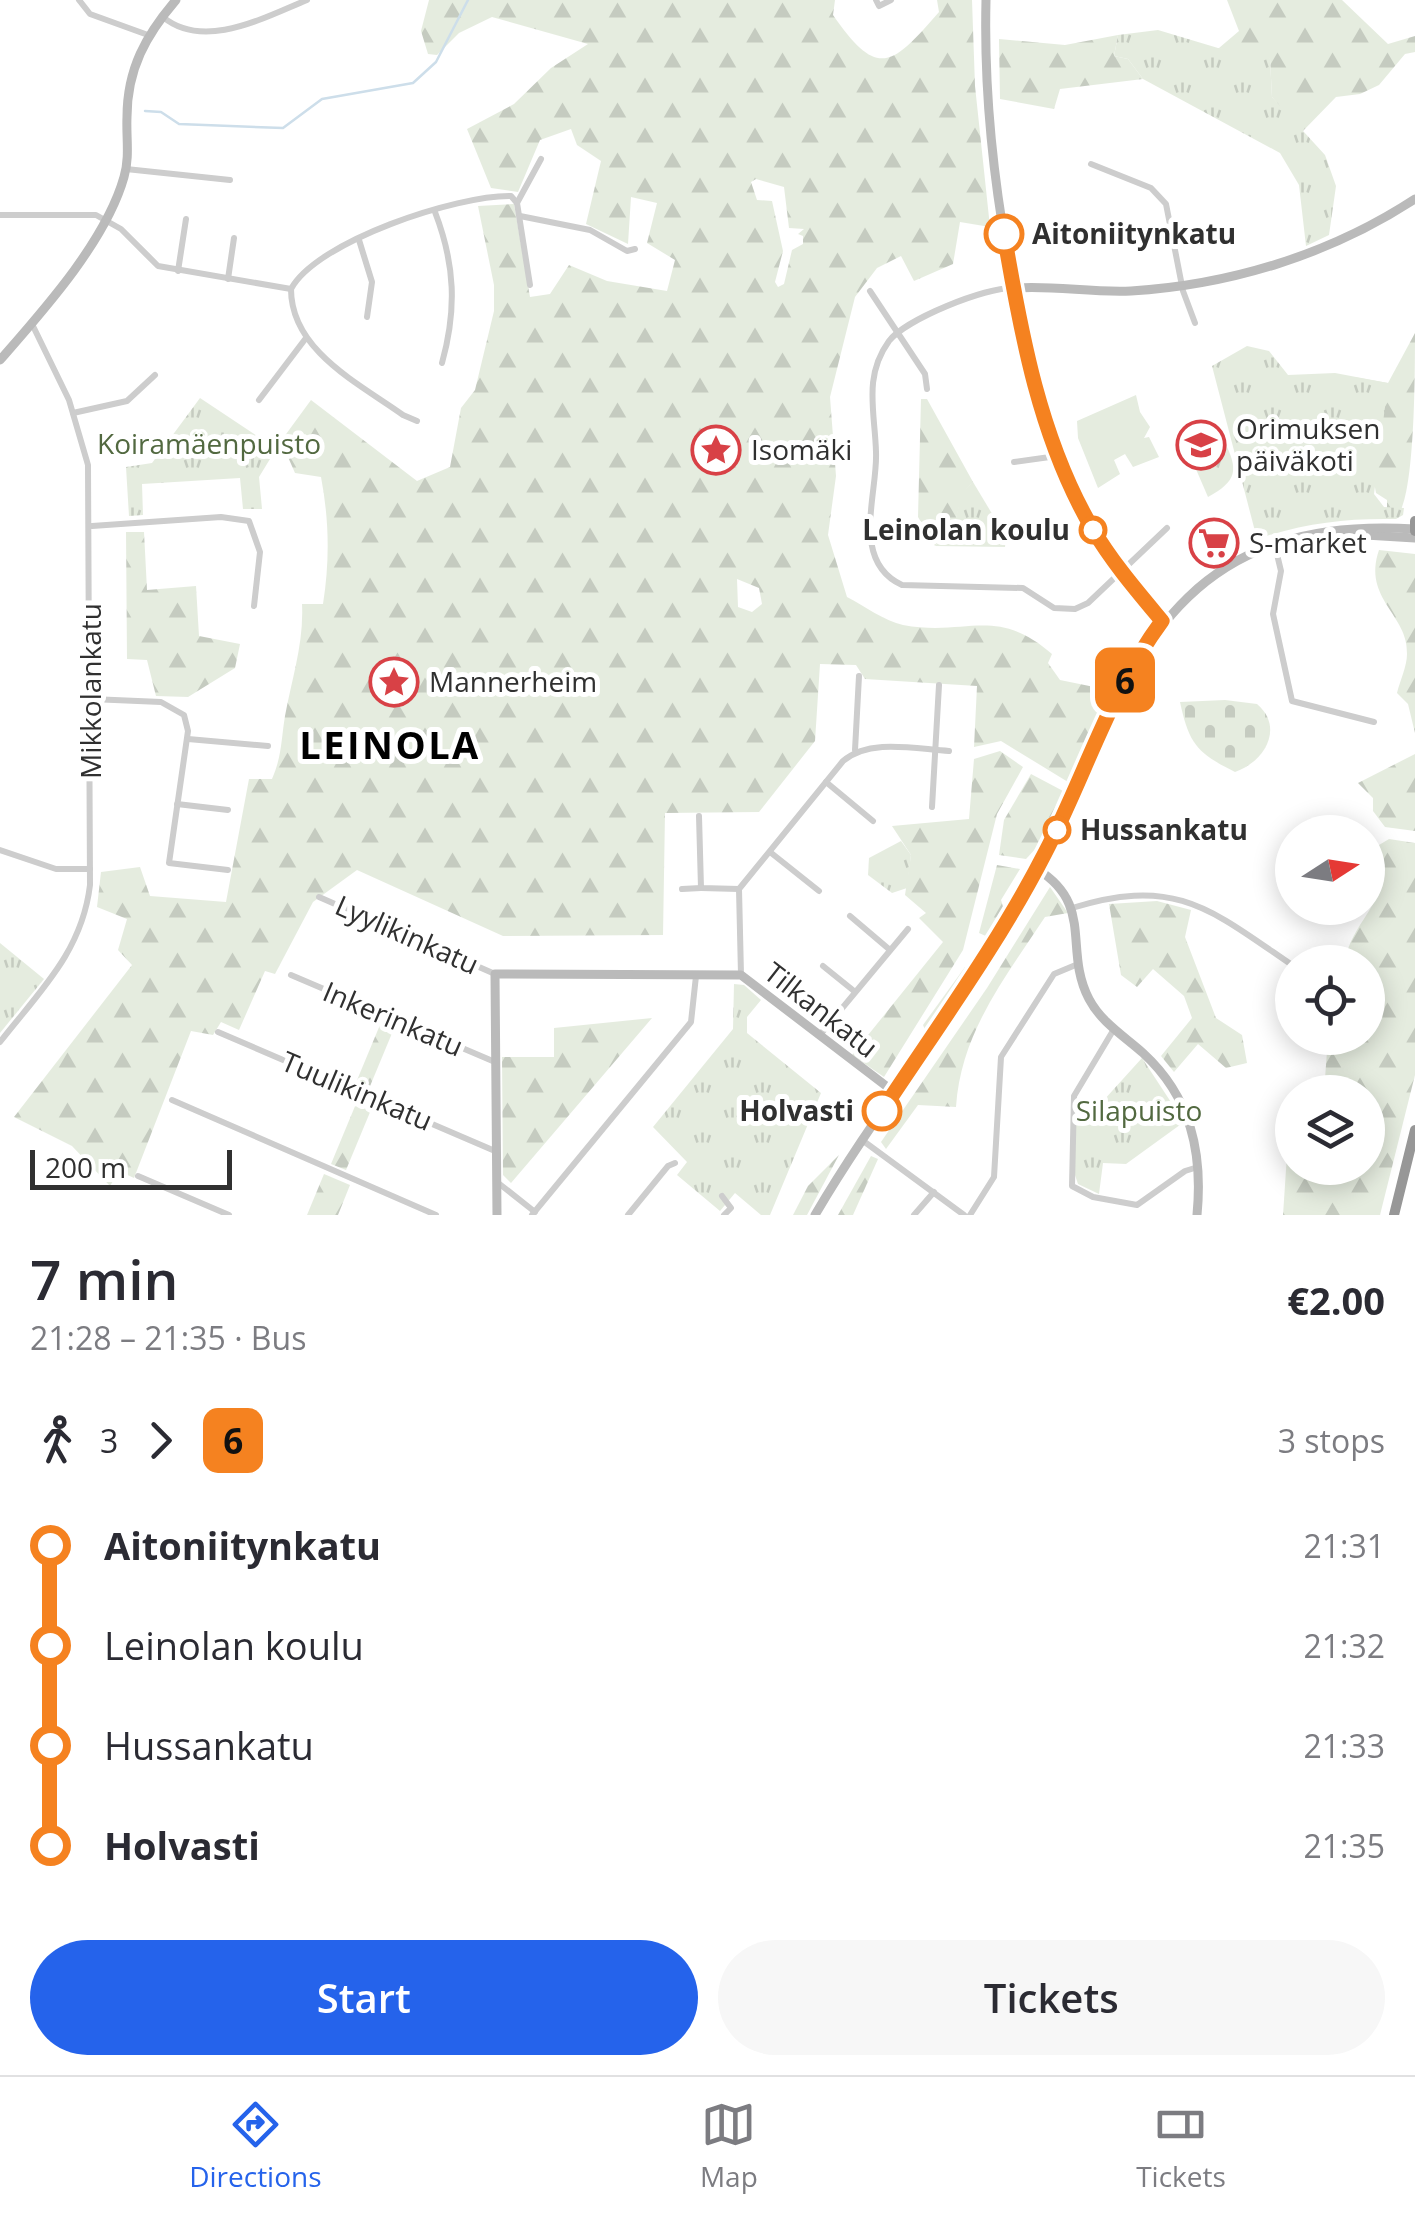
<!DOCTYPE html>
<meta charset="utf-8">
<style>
body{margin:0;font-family:"Open Sans",sans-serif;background:#f7f7f7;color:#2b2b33;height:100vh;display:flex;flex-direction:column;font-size:38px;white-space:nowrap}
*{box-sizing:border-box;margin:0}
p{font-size:32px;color:#7c7c81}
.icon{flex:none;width:55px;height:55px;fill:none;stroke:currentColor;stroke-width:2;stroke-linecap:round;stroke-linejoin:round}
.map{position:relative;height:1215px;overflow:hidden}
.drawer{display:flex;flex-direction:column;background:#fff;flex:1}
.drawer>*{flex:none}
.badge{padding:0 20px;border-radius:15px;font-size:35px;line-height:65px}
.needle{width:65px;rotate:78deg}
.controls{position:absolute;left:1275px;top:815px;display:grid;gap:20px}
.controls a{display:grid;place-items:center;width:110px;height:110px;border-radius:50%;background:#fff;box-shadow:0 5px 25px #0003;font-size:50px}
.scale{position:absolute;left:30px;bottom:25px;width:202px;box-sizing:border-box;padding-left:10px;border:5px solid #303030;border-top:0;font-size:28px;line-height:35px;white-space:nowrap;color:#303030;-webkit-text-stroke:8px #fff;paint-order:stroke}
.map>.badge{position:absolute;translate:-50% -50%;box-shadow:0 0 0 5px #fff}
.legs{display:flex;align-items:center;gap:15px;height:110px;padding:0 30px;font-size:32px}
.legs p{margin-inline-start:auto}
.headline{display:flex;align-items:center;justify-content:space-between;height:170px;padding:0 30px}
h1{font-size:55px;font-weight:600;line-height:75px}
.cta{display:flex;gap:20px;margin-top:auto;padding:20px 30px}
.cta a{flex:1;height:115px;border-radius:60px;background:#2563eb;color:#fff;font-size:40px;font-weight:600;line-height:115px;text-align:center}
.cta a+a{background:#f7f7f7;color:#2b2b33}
ul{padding:0 30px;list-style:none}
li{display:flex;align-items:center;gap:35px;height:100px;font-size:38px}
li i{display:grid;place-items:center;width:15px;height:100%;margin:0 12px;background:currentColor}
li i::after{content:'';width:25px;height:25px;margin:-12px;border:8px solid;border-radius:50%;background:#fff}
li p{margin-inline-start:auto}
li:first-child i{background:linear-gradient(#0000 50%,currentColor 0)}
li:last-child i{background:linear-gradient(currentColor 50%,#0000 0)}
.menu{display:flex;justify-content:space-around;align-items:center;height:140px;border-top:2px solid #e1e1e2;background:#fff;font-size:28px;color:#7c7c81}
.menu a{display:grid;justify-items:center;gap:5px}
.menu .selected{color:#2563eb}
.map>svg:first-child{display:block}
.green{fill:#e5ecdf}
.forest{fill:url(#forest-firs);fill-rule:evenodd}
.cemetery{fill:url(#cemetery-stones)}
.park{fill:url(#park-tufts)}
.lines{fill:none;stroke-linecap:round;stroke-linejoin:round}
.stream{stroke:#cddeea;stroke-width:2.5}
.street{stroke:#cdcdcd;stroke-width:6}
.secondary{stroke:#bababa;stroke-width:9}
.highway{stroke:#979797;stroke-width:10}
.line-1-casing{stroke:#fff;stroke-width:22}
.line-1{stroke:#f58220;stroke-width:15}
.stop-1-dot{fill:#fff;stroke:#f58220;stroke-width:5}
.labels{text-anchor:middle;stroke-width:10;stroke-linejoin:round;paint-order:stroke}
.stop-label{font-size:28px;font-weight:bold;fill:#303030;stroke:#fff;text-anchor:start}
.poi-label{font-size:28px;fill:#303030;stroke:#fff;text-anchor:start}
.park-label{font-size:28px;fill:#526940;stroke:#fff}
.street-label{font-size:28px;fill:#303030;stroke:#fff}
.district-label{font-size:38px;font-weight:bold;letter-spacing:2.5px;fill:#000;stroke:#fff}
</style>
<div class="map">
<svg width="1415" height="1215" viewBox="0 0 1415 1215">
<defs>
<pattern id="forest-firs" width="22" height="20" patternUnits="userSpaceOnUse" patternTransform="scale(2.5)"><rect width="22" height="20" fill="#e5ecdf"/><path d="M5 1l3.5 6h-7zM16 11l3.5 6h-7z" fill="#c5cbc0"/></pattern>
<pattern id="cemetery-stones" width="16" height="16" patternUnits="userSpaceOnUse" patternTransform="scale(2.5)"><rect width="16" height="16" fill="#e5ecdf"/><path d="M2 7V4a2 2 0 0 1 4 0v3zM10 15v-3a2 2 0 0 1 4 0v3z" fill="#c5cbc0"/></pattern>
<pattern id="park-tufts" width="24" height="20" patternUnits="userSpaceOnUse" patternTransform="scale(2.5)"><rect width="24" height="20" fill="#e5ecdf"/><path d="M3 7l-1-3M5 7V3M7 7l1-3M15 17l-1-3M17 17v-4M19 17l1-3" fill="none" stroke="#c5cbc0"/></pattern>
</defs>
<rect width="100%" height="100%" fill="#fff"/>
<path class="green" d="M1136,395L1140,412L1150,427L1144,438L1149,437L1159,457L1133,467L1125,454L1114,460L1120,474L1098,488L1078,438L1077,421Z"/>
<g class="forest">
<path d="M429,0H835L833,15C878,80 892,66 939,12L937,0H972L975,86L990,227L960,222L953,264L914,281L901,256L877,268L855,297L830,397L836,476L828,535L847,597C864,606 885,621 903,625C967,637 996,605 1052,654L1048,663L1060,680L1109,690L1068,782L1001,741L974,747L977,686L865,679L856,665L820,664L815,741L759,812L665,813L663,935L503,936L357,870L313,902L275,974L265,971L239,1030L221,1022L213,1035L191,1031L134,1178L119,1171L110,1186L72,1146L14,1117L132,965L118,950L127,919L97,907L101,872L140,867L150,896L226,902L249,779H272C282,756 281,740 285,716C292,678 304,643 302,604H323C330,560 329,519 321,477L295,473L281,441L311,400L417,481L450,467L461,408L475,390L494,311V285L478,206L514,204L530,297L550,294L569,265L607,281L667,291L675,260L647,243L657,203L631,197L628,244L586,224L601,161L577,145L571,129L540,140L518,192L491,188L467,129L514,104L551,68L588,44L492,17L459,33L437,55L428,54L421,31ZM756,179L784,187L789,228L804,229L798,234L803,236V244L792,250L784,284L778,287L775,282L783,251L772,201L757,200L751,182ZM737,579L759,588L762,604L752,612L738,607Z"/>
<path d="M1227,0H1342L1388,44L1415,36V52L1405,54L1379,85L1360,94L1336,97L1301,133L1272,97L1270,59L1219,48L1239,31Z"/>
<path d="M1118,35L1114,56L1128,59L1143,79L1060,89L1054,109L1000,99L999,39L1065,45Z"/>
<path d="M1415,333C1415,373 1415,484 1400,512L1387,509V500L1376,493L1354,377L1388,383Z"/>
<path d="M921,399H927L973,482L963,492L954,526L935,546L918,517Z"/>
<path d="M126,532H144L147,590L196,586L199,636L240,644L235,668L188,697L156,696L147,660L127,659Z"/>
<path d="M1379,550L1415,554V733L1408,704L1397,693C1400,681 1407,666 1407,654C1409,615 1362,599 1379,550Z"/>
<path d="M1000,751L1023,767L997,814L963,950L884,1077L852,1055L943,942L919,918L926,913L905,895L911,855L892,826L969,819L974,759Z"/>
<path d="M1415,754V831L1385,827L1373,811V798L1358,783Z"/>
<path d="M1031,774L1065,792L1039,845L1026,859L999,855L1004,820Z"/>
<path d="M1389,839L1415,843V1075L1380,1215H1283L1287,1155L1292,1144V1168H1368V1092H1324L1328,1038H1368V962H1344C1356,912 1391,908 1379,845Z"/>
<path d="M997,865L1020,869L1001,900L1004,910L988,937L979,933Z"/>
<path d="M1050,887L1068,913L1045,917C1005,978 961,1032 956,1107L918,1105L886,1149L881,1142L987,988Z"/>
<path d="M1157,901L1191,910L1185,937L1216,1018L1242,1035L1247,1063L1226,1068L1198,1044L1174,1072L1161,1056L1192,1018L1184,996L1153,969L1137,987L1121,975L1109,904Z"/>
<path d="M965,967L967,972L926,1032L923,1025Z"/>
<path d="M652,1018L511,1183L503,1175L502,1057H554V1028Z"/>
<path d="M382,1020L395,1026L368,1091L355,1085Z"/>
<path d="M358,1099L373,1105L346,1170L331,1164Z"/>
<path d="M839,1155L807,1215H793L808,1186Z"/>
<path d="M871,1156L878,1159L853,1215H838Z"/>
<path d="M324,1174L350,1185L338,1215H307Z"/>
</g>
<path class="cemetery" d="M1225,700L1257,704C1285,728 1264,762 1235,772C1197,753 1189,744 1180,702Z"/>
<g class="park">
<path d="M1158,30L1218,48L1265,49L1270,59L1272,97L1325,155L1336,186L1329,235L1306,246L1299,185L1280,153L1143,79L1128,59L1114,56L1118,35Z"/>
<path d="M1247,346L1269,351L1288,375L1335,373L1388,383L1374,494L1384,507L1404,508L1403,515L1396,519C1346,518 1305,523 1257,539L1212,366Z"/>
<path d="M200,398L266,442L281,441L259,477L262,509H243L240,478L142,484L143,515L129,516L126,467L152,463Z"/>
<path d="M1224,441C1239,470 1237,481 1208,497L1192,460Z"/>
<path d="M973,482L1006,537L1005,547L935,546L954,526L962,492Z"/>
<path d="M901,841L911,855L907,888L892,893L868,875L869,858Z"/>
<path d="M0,943L44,979L0,1033Z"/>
<path d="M734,984L744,985L761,1000L747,1017V1033L821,1093L770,1215H761L735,1193L720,1211L677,1175L687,1162L653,1127L733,1029Z"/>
<path d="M1142,1058L1184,1122L1126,1164L1103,1163L1099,1194L1078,1184L1074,1172L1077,1099L1103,1101Z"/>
</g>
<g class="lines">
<path class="stream" d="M145,111L161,112L179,124L283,128L322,99L413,83L436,62L468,0"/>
<g class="street">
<path d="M79,0L90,14L148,35"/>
<path d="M876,0L879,6L891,0"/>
<path d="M163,17C204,51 265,17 307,0"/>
<path d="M1091,164L1151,188L1166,204L1183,291L1195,323"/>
<path d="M126,169L230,180"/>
<path d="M435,212C455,264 457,309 442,363"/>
<path d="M0,215H96L121,229L158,266L291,289C317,241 457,195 511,196L517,203"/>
<path d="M520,216L590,230L627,251L635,249"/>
<path d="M359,240L372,282L367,317"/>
<path d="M178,271L186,219"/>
<path d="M228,279L234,238"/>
<path d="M530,285L517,203L541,159"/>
<path d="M1013,288C986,287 906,319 889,341C863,377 875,412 876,452C878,493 850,561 902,585L1023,588L1054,608L1075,609L1088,603L1167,528"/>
<path d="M291,289C291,351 360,384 403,415L417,421"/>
<path d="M870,291L925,374L927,389"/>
<path d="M259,400L306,338"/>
<path d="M73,413L127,401L155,375"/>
<path d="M1014,462L1057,456"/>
<path d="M92,526L221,517L249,521L260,552L254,606"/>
<path d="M1275,546L1281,571L1273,614L1292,701L1374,722"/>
<path d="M91,699L161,702L184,715L188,731L169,863L228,870"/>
<path d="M188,739L268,746"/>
<path d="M855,750L859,676"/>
<path d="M826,782L873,821"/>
<path d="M177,804L228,810"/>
<path d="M932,807L939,685"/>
<path d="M699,816L701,888L739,889"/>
<path d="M0,850L56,869H90"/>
<path d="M770,852L819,891"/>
<path d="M682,889L701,888"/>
<path d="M319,897L495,974"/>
<path d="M1072,908C1176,876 1210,909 1292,965"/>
<path d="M850,916L890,950"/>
<path d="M823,966L854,991"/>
<path d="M291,975L495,1062"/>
<path d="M741,975L739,889L843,761C870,738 915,749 949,751"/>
<path d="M1114,1029L1074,1096L1072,1186L1093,1197L1137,1205L1185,1171L1198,1167"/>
<path d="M218,1032L495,1151"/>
<path d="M819,1036L908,929"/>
<path d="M0,1042C39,992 82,952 90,885L88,465L69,400L32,324"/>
<path d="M172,1100L436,1215"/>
<path d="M862,1140L964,1215"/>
<path d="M138,1176L229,1215"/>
<path d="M497,1182L535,1212"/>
<path d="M722,1196L731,1208L724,1215"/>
<path d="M532,1215L691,1022L696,976"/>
<path d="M628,1215L668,1166L675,1163"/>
<path d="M914,1215L934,1192"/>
<path d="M970,1215L994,1177L1001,1057L1054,974L1078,964"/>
</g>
<g class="secondary">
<path d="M986,0C983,123 1002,249 1032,368C1041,405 1049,442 1065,476C1091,530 1124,575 1162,621"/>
<path d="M1015,288C1053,285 1092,293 1131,291C1231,285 1331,254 1415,199"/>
<path d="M0,360C43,311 106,241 124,177C130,157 126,137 127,117C127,69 146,35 176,0"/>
<path d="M1302,541L1349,534L1415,538"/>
<path d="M1037,869C1095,905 1063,949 1089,999C1101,1022 1124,1036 1143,1053C1191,1097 1203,1153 1197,1215"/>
<path d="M497,1215L495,974L741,975L894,1092"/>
<path d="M815,1215C875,1113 950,1020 1010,917C1122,726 1132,511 1415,529"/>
</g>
<g class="highway">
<path d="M1415,521V531"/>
<path d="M1394,1215L1415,1130"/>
</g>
</g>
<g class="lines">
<g class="line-1-casing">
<path id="line-1" d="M882,1111C938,1026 999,943 1045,853C1085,776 1110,691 1162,621C1137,591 1112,562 1092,528C1040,439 1021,334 1004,234"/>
</g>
<use href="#line-1" class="line-1"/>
</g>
<defs>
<g id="school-ring" transform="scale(2.5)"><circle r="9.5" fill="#fff" stroke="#d84146" stroke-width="1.5"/><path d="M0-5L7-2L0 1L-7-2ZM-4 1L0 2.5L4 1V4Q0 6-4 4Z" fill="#d84146"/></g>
<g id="sight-ring" transform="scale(2.5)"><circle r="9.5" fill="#fff" stroke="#d84146" stroke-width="1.5"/><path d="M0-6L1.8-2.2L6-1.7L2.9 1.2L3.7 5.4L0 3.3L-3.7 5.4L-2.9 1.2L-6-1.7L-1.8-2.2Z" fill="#d84146"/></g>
<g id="supermarket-ring" transform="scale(2.5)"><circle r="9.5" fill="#fff" stroke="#d84146" stroke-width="1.5"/><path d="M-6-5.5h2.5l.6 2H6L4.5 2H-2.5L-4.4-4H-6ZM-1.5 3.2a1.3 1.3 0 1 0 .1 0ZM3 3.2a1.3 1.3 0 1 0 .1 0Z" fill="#d84146"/></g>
</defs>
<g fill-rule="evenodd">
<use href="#school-ring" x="1201" y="445"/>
<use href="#sight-ring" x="716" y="450"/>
<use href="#supermarket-ring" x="1214" y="543"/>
<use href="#sight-ring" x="394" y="682"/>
</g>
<g class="stop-1-dot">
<circle cx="1004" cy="234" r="18"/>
<circle cx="1093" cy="530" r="12"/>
<circle cx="1057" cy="830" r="12"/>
<circle cx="882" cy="1111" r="18"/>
</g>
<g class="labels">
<g class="stop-label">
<text x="1032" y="244">Aitoniitynkatu</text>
<text x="1070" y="540" text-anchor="end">Leinolan koulu</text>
<text x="1080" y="840">Hussankatu</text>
<text x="854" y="1121" text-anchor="end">Holvasti</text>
</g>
<g class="poi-label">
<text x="1236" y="439">Orimuksen<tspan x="1236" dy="32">päiväkoti</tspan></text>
<text x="751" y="460">Isomäki</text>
<text x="1249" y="553">S-market</text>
<text x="429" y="692">Mannerheim</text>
</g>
<g class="park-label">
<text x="209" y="454">Koiramäenpuisto</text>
<text x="1139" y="1121">Silapuisto</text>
</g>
<g class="street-label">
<text transform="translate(91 691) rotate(-90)" y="10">Mikkolankatu</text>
<text transform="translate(407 935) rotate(24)" y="10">Lyylikinkatu</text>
<text transform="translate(821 1010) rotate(38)" y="10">Tilkankatu</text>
<text transform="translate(393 1019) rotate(23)" y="10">Inkerinkatu</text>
<text transform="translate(357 1091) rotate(23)" y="10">Tuulikinkatu</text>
</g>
<g class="district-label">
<text x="390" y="759">LEINOLA</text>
</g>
</g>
</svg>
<div class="controls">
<a><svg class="needle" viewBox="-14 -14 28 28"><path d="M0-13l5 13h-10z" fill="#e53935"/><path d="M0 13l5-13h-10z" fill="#7c7c81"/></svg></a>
<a><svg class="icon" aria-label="locate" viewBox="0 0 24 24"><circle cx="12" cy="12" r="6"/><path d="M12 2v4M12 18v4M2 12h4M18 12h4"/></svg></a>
<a><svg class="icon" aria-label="layers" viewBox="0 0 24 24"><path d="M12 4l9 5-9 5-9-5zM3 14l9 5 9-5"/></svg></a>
</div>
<div class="scale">200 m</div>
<b class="badge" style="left:1125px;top:680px;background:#f58220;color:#111">6</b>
</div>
<section class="drawer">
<div class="headline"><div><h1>7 min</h1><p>21:28 – 21:35 · Bus</p></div><b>€2.00</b></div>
<div class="legs"><svg class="icon" aria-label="walk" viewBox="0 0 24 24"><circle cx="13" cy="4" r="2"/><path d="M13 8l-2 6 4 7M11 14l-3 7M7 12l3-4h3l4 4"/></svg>3<svg class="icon" aria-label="forward" viewBox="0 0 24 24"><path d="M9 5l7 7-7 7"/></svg><b class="badge" style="background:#f58220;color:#111">6</b><p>3 stops</p></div>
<ul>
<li><i style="color:#f58220"></i><b>Aitoniitynkatu</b><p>21:31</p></li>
<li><i style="color:#f58220"></i><span>Leinolan koulu</span><p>21:32</p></li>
<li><i style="color:#f58220"></i><span>Hussankatu</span><p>21:33</p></li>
<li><i style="color:#f58220"></i><b>Holvasti</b><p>21:35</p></li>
</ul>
<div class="cta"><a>Start</a><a>Tickets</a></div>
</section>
<nav class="menu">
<a class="selected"><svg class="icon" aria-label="directions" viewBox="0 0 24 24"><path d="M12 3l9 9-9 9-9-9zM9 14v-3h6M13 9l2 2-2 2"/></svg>Directions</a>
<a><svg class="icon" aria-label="map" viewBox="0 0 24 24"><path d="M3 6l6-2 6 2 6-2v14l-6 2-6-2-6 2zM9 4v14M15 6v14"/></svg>Map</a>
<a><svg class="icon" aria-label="tickets" viewBox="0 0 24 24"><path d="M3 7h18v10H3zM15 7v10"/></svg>Tickets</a>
</nav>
